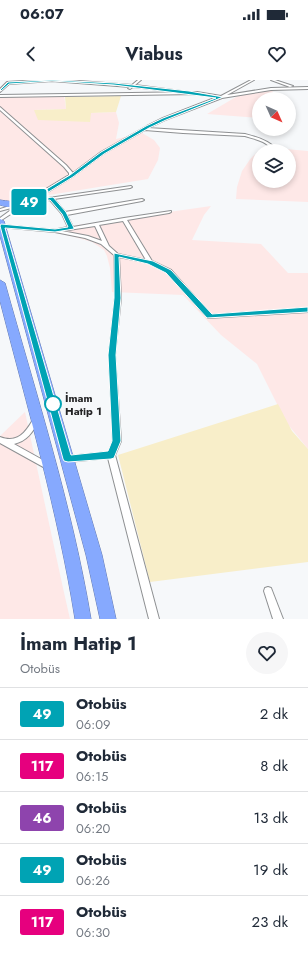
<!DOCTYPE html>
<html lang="tr">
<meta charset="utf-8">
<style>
body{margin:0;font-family:Jost,sans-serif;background:#f6f6f7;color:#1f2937;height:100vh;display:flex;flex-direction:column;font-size:15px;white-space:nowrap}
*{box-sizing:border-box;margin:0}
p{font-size:13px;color:#747a83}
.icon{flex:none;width:22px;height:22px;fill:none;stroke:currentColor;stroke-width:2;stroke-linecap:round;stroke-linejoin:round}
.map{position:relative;height:539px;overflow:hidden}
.side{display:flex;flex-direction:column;background:#fff;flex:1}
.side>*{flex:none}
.badge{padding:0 8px;border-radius:3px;font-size:14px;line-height:26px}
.needle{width:26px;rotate:135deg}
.fabs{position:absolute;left:252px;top:12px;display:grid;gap:8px}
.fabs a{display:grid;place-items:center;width:44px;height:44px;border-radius:50%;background:#fff;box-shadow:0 2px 6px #0003;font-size:20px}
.map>.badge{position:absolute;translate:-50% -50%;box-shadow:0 0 0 2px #fff}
.round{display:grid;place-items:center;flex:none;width:42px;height:42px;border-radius:21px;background:#f6f6f7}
.summary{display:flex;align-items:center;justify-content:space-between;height:68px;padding:0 20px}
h1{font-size:19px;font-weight:700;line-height:30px}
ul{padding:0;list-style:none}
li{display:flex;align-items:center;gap:12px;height:52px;padding:0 20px;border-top:1px solid #e0e1e3}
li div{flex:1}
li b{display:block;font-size:15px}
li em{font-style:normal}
li .badge{min-width:44px;font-weight:700;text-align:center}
.status{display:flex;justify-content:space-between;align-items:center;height:28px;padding:0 20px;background:#fff;direction:ltr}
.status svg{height:11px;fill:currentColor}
header{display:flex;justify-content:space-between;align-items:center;height:52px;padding:0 20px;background:#fff;font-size:18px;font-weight:700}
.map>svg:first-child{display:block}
.industrial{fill:#fee8e7;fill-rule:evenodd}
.sand{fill:#f8eec9}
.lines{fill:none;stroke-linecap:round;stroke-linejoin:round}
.street-casing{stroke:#8e9092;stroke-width:2}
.highway-casing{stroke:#637ab2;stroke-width:1}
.street{fill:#fff;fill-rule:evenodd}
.highway{fill:#86a9fe;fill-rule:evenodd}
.line{fill:#00a3b4;stroke:#fff}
.stop-dot{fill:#fff;stroke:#00a3b4;stroke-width:2}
.labels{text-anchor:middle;stroke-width:4;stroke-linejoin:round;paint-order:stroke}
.stop-label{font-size:11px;font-weight:bold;fill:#232324;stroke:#f6f8fa;text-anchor:start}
</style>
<div class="status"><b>06:07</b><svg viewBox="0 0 49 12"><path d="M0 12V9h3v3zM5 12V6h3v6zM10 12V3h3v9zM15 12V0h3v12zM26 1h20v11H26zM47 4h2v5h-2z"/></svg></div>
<header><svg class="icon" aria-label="back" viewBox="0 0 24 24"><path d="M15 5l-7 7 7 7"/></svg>Viabus<svg class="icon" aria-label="heart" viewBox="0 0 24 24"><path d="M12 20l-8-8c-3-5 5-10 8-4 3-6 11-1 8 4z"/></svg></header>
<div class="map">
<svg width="308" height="539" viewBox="0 0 308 539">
<rect width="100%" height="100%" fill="#f6f8fa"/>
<g class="industrial">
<path d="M269,9L283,19H259V38L207,34L241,14Z"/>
<path d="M64,15L66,29L34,30L90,42V33L116,32L119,43L116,59L142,53L154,60L160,68L158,80L148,99L0,123V16Z"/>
<path d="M263,67L308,71V122L236,119L237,107L242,91L251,78ZM259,71H289V101H259Z"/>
<path d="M211,126L204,135L192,160L261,164L288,193H308V369L286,342L257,284L221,255L183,215L112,212L110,188L107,176L104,170L92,162L56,152L57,148Z"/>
<path d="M25,332L63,508L70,539H0V356Z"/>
</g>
<g class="sand">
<path d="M121,16L116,32L91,33L90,42L38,40L34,30L66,29L65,17Z"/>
<path d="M278,324L292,351L308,369V482L150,502L118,375Z"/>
</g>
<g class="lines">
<g class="street-casing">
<g id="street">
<path d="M39,0H66L132,5L138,0H141L135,5L181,11L179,12L133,7L130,9L128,8L130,7L52,1L9,4L0,12V9L7,2Z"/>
<path d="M251,0H254L227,15L271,8L308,7V9L271,10L222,18L165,40L148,48L245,54C256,57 264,59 272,65V67C268,66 267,64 263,62C257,59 251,58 245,56L183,53L145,50L103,74L72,97L35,120L131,106L132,107L130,108L54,119L65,132L142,119L144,120L142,121L67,135L73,147L124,138L171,131V132L169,133L127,140L152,181L171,190L211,235L308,228V232L208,238L167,192L149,183L119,177L121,218L115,275L121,361L115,375L159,539H149L108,378L68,382L65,381L64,379L65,377L68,376L109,372L113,361L109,275L115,218L114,175L101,164L85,158L55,152L0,147V145H1L58,150V149L68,147L62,134L50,120L28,123L19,126L20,127V128L0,141V138L15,127L0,131V129L26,121L69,95V93L64,87L0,30V27L66,85L73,93L101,72L147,46L163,38L217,17L197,14L0,17V15L197,12L221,16ZM123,141L146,180L118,174L109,166L99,145ZM95,146L102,161L88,156L62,151Z"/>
<path d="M271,0H275L293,6L290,7Z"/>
<path d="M36,337L38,338L39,340C33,352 27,361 14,364L50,384L51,386L50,388L47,389L0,363V357C18,364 26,352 34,338Z"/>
<path d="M268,507L271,508L283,539H273L264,511L265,508Z"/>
</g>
</g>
<g class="highway-casing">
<g id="highway">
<path d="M0,120C6,121 20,122 24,125C18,130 7,127 0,125Z"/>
<path d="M0,139L4,141L102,475L116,539H100L86,475L0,156Z"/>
<path d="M0,200L5,203C36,314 72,425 91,539H75C58,432 27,326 0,221Z"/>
</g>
</g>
<use href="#street" class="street"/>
<use href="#highway" class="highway"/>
</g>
<path class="line" d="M52,0L114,3L189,11L223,17L166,40L149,48L104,74L73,97L37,119L53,117L66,132L74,148V149L55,152L5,148L71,375L108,371L112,361L108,275L114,218V173L153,181L171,190L212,234L308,227V232L207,238L166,193L148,184L119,177L121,218L116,275L121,361L114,378L111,379L68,382L64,381L63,379L0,146L1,144L55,149L68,147L62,134L50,120L28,124L25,122L70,95L101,72L146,46L163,38L216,18L114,5L52,1L9,4L1,11L0,10L8,2Z"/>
<circle class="stop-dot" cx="53" cy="324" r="8"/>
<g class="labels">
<g class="stop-label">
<text x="65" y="322">İmam<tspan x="65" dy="13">Hatip 1</tspan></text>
</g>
</g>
</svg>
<div class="fabs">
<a><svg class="needle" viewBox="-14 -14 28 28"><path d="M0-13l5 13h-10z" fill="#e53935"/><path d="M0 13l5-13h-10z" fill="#747a83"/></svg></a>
<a><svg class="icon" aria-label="layers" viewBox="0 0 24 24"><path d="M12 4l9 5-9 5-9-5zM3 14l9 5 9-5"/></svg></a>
</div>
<b class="badge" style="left:29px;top:122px;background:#00a3b4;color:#fff">49</b>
</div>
<section class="side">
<div class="summary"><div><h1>İmam Hatip 1</h1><p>Otobüs</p></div><a class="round"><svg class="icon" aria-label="heart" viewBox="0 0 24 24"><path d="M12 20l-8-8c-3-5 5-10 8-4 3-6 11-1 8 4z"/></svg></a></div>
<ul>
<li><span class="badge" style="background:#00a3b4;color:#fff">49</span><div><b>Otobüs</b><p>06:09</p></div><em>2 dk</em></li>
<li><span class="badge" style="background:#e6007e;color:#fff">117</span><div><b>Otobüs</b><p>06:15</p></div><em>8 dk</em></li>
<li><span class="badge" style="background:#8e44ad;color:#fff">46</span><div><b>Otobüs</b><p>06:20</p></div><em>13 dk</em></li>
<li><span class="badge" style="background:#00a3b4;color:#fff">49</span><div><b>Otobüs</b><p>06:26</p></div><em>19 dk</em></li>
<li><span class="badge" style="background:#e6007e;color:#fff">117</span><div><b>Otobüs</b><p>06:30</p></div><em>23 dk</em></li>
</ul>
</section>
